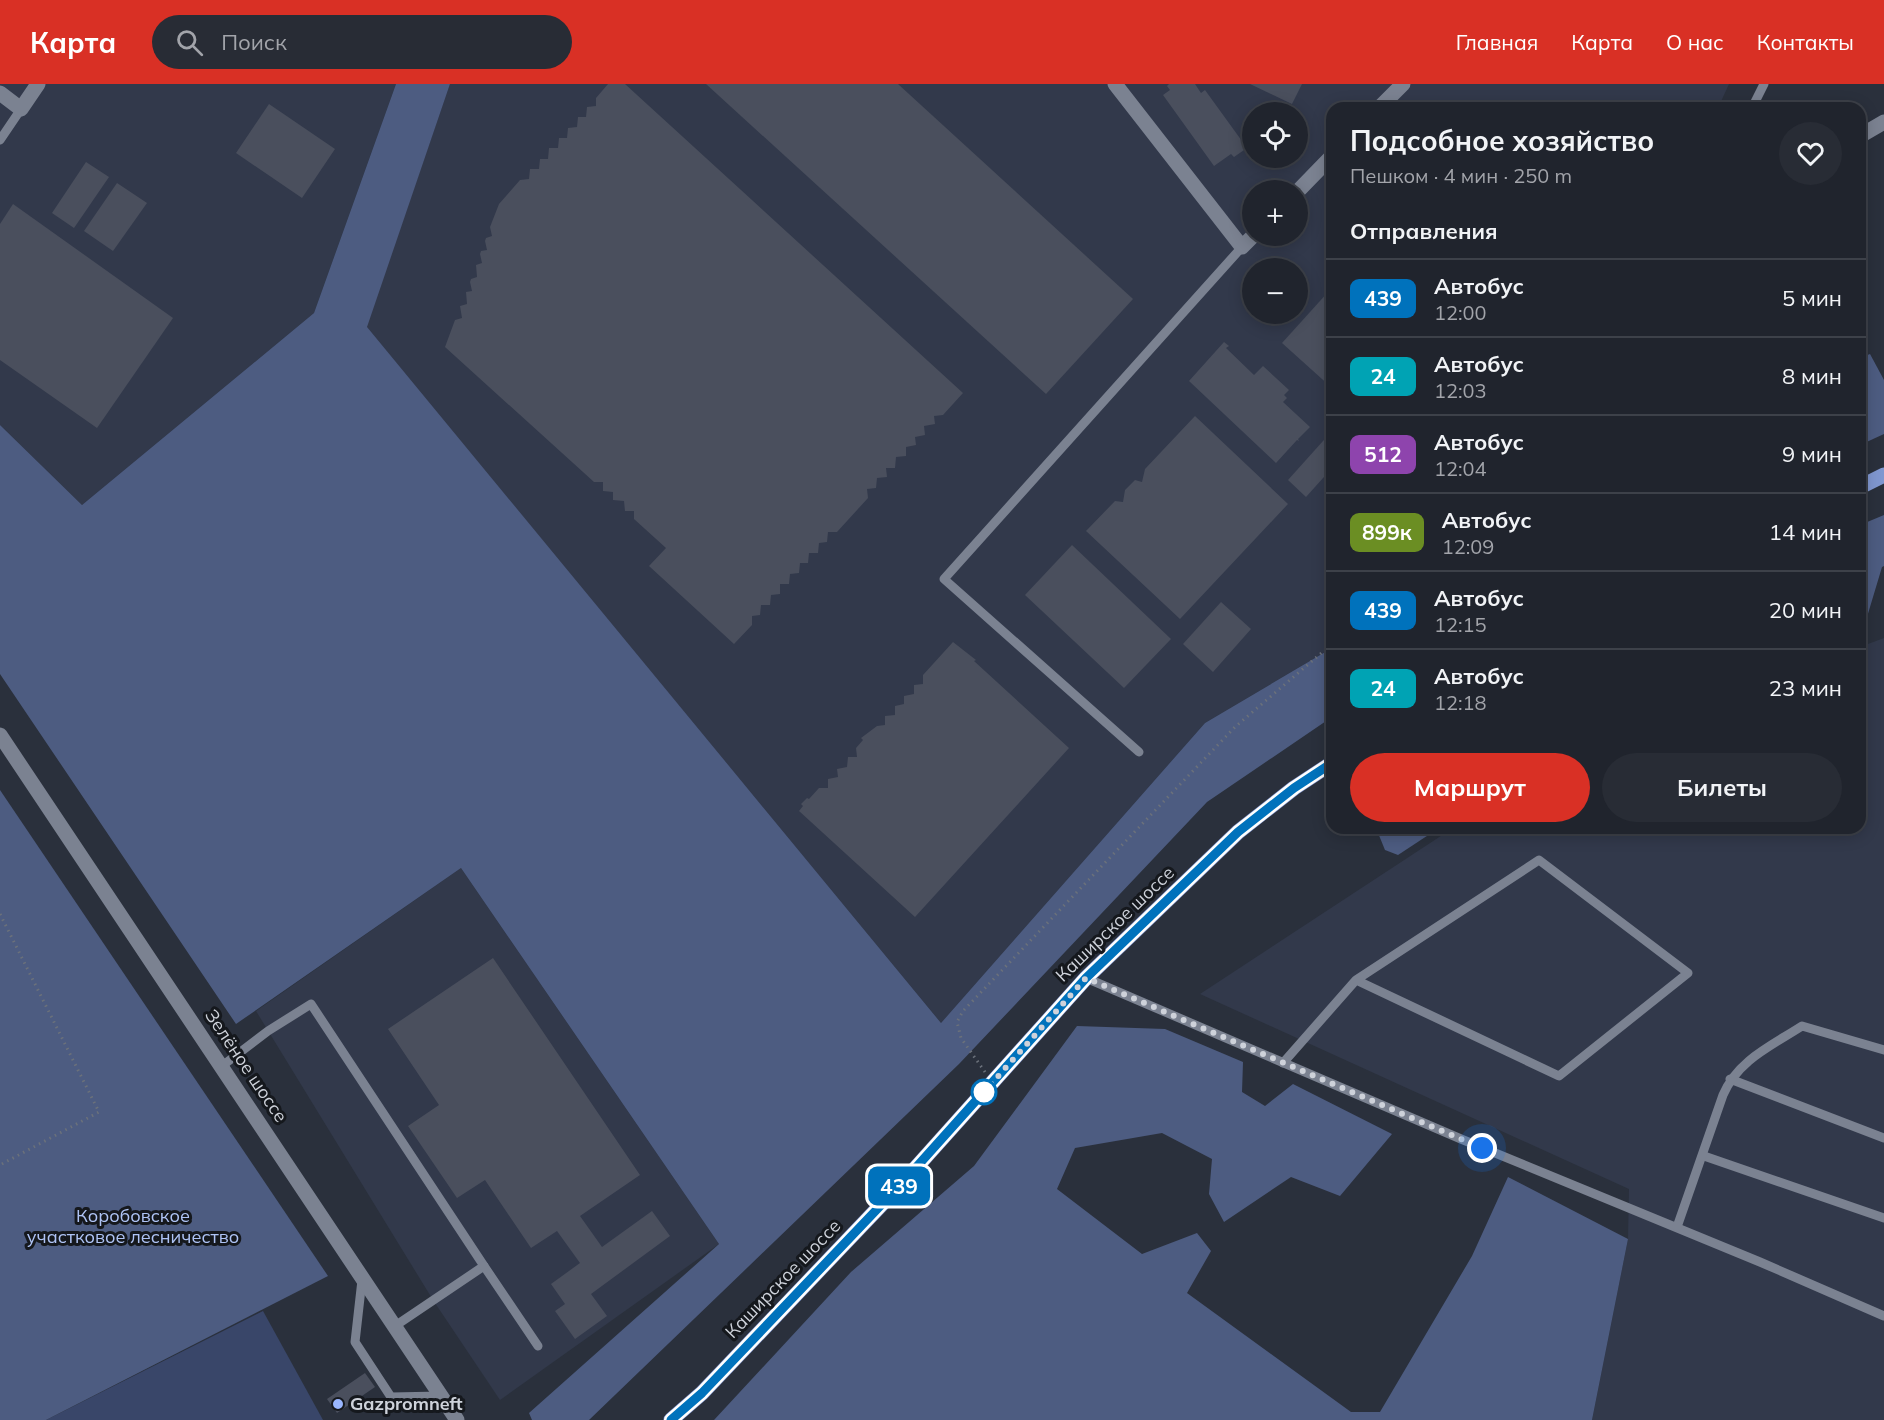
<!DOCTYPE html>
<html lang="ru">
<meta charset="utf-8">
<style>
body{margin:0;font-family:Mulish,sans-serif;background:#282c35;color:#f1f3f6;height:100vh;display:flex;flex-direction:column;font-size:22px;white-space:nowrap}
*{box-sizing:border-box;margin:0}
p{font-size:20px;color:#a2a4aa}
.icon{flex:none;width:33px;height:33px;fill:none;stroke:currentColor;stroke-width:2;stroke-linecap:round;stroke-linejoin:round}
.map{position:relative;flex:1;overflow:hidden}
.sheet{position:absolute;left:1326px;top:18px;width:540px;height:732px;display:flex;flex-direction:column;background:#20242d;border-radius:18px;box-shadow:0 3px 15px #0003,0 0 0 2px #3d4149}
.sheet>*{flex:none}
.badge{padding:0 12px;border-radius:9px;font-size:21px;line-height:39px}
.controls{position:absolute;left:1242px;top:18px;display:grid;gap:12px}
.controls a{display:grid;place-items:center;width:66px;height:66px;border-radius:50%;background:#20242d;box-shadow:0 3px 15px #0003,0 0 0 2px #3d4149;font-size:30px}
.you{position:absolute;width:30px;height:30px;margin:-15px;border:4px solid #fff;border-radius:50%;background:#1a73e8;box-shadow:0 0 0 9px #1a73e833}
.map>.badge{position:absolute;translate:-50% -50%;box-shadow:0 0 0 3px #fff}
h2{padding:0 24px;font-size:22px;line-height:54px}
.round{display:grid;place-items:center;flex:none;width:63px;height:63px;border-radius:32px;background:#282c35}
.head{display:flex;align-items:center;justify-content:space-between;height:102px;padding:0 24px}
h1{font-size:28px;font-weight:700;line-height:45px}
.cta{display:flex;gap:12px;margin-top:auto;padding:12px 24px}
.cta a{flex:1;height:69px;border-radius:36px;background:#d93025;color:#fff;font-size:24px;font-weight:700;line-height:69px;text-align:center}
.cta a+a{background:#282c35;color:#f1f3f6}
ul{padding:0;list-style:none}
li{display:flex;align-items:center;gap:18px;height:78px;padding:0 24px;border-top:2px solid #3d4149}
li div{flex:1}
li b{display:block;font-size:22px}
li em{font-style:normal}
li .badge{min-width:66px;font-weight:700;text-align:center}
header{display:flex;align-items:center;gap:36px;box-sizing:border-box;height:84px;padding:0 30px;background:#d93025;color:#fff}
header strong{font-size:28px}
nav{display:flex;gap:33px;margin-inline-start:auto;font-size:21px}
.search{width:420px;height:54px;background:#282c35;display:flex;align-items:center;gap:15px;box-sizing:border-box;padding:0 21px;border-radius:33px;color:#a2a4aa;font-size:22px}
.map>svg:first-child{display:block}
.built{fill:#32394b;fill-rule:evenodd}
.green{fill:#394669}
.forest{fill:#4d5c81}
.building{fill:#4a4f5d}
.lines{fill:none;stroke-linecap:round;stroke-linejoin:round}
.path{stroke:#6b717b;stroke-width:3;stroke-dasharray:1.5 4.5;stroke-linecap:butt}
.lane{stroke:#7b8291;stroke-width:9}
.street{stroke:#7b8291;stroke-width:15}
.secondary{stroke:#7b8291;stroke-width:15}
.primary{stroke:#8097d0;stroke-width:15}
.line-casing{stroke:#fff;stroke-width:14}
.line{stroke:#0072bc;stroke-width:9}
.walk{stroke:#ced2da;stroke-width:6;stroke-dasharray:0 10.8}
.stop-dot{fill:#fff;stroke:#0072bc;stroke-width:3}
.poi-dot{fill:#99b5fd;stroke:#15181d;stroke-width:2}
.labels{text-anchor:middle;stroke-width:6;stroke-linejoin:round;paint-order:stroke}
.street-label{font-size:18px;fill:#ced2da;stroke:#15181d}
.park-label{font-size:18px;fill:#afc4f6;stroke:#15181d}
.poi-label{font-size:18px;font-weight:bold;fill:#ced2da;stroke:#15181d;text-anchor:start}
</style>
<header>
<strong>Карта</strong>
<div class="search"><svg class="icon" aria-label="search" viewBox="0 0 24 24"><circle cx="10" cy="10" r="6"/><path d="M15 15l6 6"/></svg>Поиск</div>
<nav><a>Главная</a><a>Карта</a><a>О нас</a><a>Контакты</a></nav>
</header>
<div class="map">
<svg width="1884" height="1336" viewBox="0 0 1884 1336">
<rect width="100%" height="100%" fill="#2a303c"/>
<g class="built">
<path d="M0,0H396L314,229L82,421L0,341Z"/>
<path d="M450,0H1729L1718,24H1332V564L1205,639L941,939L366,243ZM1252,28H1298V74H1252ZM1252,106H1298V152H1252ZM1252,184H1298V230H1252Z"/>
<path d="M1884,554V1336H1592L1628,1155L1629,1105L1200,910L1453,744H1860V563Z"/>
<path d="M461,784L719,1160L500,1316L433,1216L256,927Z"/>
</g>
<path class="green" d="M263,1227L323,1336H46Z"/>
<g class="forest">
<path d="M396,0H450L367,243L941,939L1205,639L1332,564V633L1207,718L959,980L589,1336H532L529,1329L719,1160L461,784L236,940L0,590V341L82,421L314,229Z"/>
<path d="M1870,270L1884,296V350L1860,361V274Z"/>
<path d="M1884,431V482L1882,483L1864,543L1860,545V441Z"/>
<path d="M0,706L328,1192L46,1336H0Z"/>
<path d="M1376,744H1439L1398,771L1385,766Z"/>
<path d="M1077,942L1165,945L1243,978L1242,1008L1265,1022L1293,1000L1392,1050L1340,1112L1291,1093L1224,1138L1209,1110L1212,1075L1162,1049L1075,1064L1057,1105L1142,1170L1197,1149L1211,1167L1187,1209L1351,1328H1380L1472,1172L1508,1093L1628,1155L1592,1336H714L851,1188L974,1082Z"/>
</g>
<g class="building">
<path d="M608,0H625L963,309L943,331L934,332L935,340L924,342L925,351L915,353L916,361L906,363V372L896,373L895,384H886L887,393L877,394L876,404L867,405L868,414L837,448H828L827,458L819,459L818,469H809L808,479H800L799,489L790,490L789,500H780V510L771,511L770,521H761L760,531L752,532V541L734,560L649,482L666,464L634,435V427H625L624,417L613,416V408L603,407V398H594L445,263L455,236L462,234L460,222L467,220L466,208L472,207L470,198L471,195L477,193L476,181L482,179L480,170L481,167L487,166L485,157L486,154L492,152L490,143L499,120L520,96L529,95L530,85H539L540,75H548L549,64H558L559,54H567L568,44L577,43L578,33H586L587,23L596,22V14Z"/>
<path d="M706,0H898L1133,215L1046,310Z"/>
<path d="M1169,0H1195L1201,9L1205,6L1247,64L1234,73L1231,70L1214,82L1163,11L1170,6L1167,2Z"/>
<path d="M1250,0H1302L1292,20Z"/>
<path d="M269,20L335,65L302,114L236,69Z"/>
<path d="M86,78L109,93L74,144L52,129Z"/>
<path d="M117,99L147,119L113,167L84,147Z"/>
<path d="M13,120L173,234L97,344L0,276V140Z"/>
<path d="M1329,207L1332,210V304L1282,259Z"/>
<path d="M1224,258L1229,262L1226,264L1254,291L1263,282L1289,306L1284,311L1287,314L1283,318L1310,343L1298,355L1299,357L1297,356L1276,379L1189,297Z"/>
<path d="M1195,332L1288,420L1180,535L1086,447L1115,417L1123,418L1125,406L1135,396L1142,398L1145,385Z"/>
<path d="M1332,347V384L1306,413L1288,396Z"/>
<path d="M1072,461L1171,555L1124,604L1025,511Z"/>
<path d="M1221,518L1251,545L1213,588L1183,560Z"/>
<path d="M953,558L976,576L974,577L1069,664L915,833L799,727L803,722L801,720L807,714L809,715L819,704H828V695L838,693L837,685L847,683L848,673H857L856,664L863,656L861,654L877,642L885,641V632L895,631V622L904,620V612L914,610V601L923,600V591Z"/>
<path d="M493,874L640,1091L580,1132L602,1163L652,1127L670,1152L591,1210L607,1232L575,1255L555,1227L565,1220L551,1200L580,1179L557,1147L531,1164L485,1096L457,1114L408,1042L439,1021L388,945Z"/>
<path d="M365,1289L375,1303L337,1329L327,1315Z"/>
</g>
<g class="lines">
<g class="path">
<path d="M0,830L99,1028L0,1081"/>
<path d="M985,988L961,954L957,938L963,927L1235,643L1332,560"/>
</g>
<g class="lane">
<path d="M1752,24L1764,0"/>
<path d="M0,56L21,25"/>
<path d="M1139,668L944,495L1242,163"/>
<path d="M1086,894L1461,1055L1760,1178L1884,1232"/>
<path d="M1283,979L1356,896L1559,992L1688,889L1539,776L1356,896"/>
<path d="M222,982L268,947L311,920L484,1182L395,1242"/>
<path d="M1730,995L1884,1054"/>
<path d="M1704,1072L1884,1134"/>
<path d="M1677,1143L1723,1011C1738,976 1771,962 1802,942L1884,966"/>
<path d="M484,1182L538,1262"/>
<path d="M362,1196L355,1258L391,1313L441,1312"/>
</g>
<g class="street">
<path d="M1115,0L1242,163L1253,152"/>
<path d="M0,9L21,25L38,0"/>
<path d="M1379,24L1403,0"/>
<path d="M1860,52L1884,38"/>
<path d="M1298,107L1332,72"/>
</g>
<path class="secondary" d="M0,651L457,1336"/>
<g class="primary">
<path d="M1860,403L1884,391"/>
<path d="M671,1336L702,1309L903,1098L1086,894L1238,748L1294,704L1332,679"/>
</g>
</g>
<g class="lines">
<g class="line-casing">
<path id="line" d="M671,1336L702,1309L903,1098L1086,894L1238,748L1294,704L1332,679"/>
</g>
<use href="#line" class="line"/>
<path class="walk" d="M984,1008L1086,894L1482,1064"/>
</g>
<circle class="stop-dot" cx="984" cy="1008" r="12"/>
<circle class="poi-dot" cx="338" cy="1320" r="6"/>
<g class="labels">
<g class="street-label">
<text transform="translate(1115 840) rotate(-44)" y="6">Каширское шоссе</text>
<text transform="translate(246 982) rotate(56)" y="6">Зелёное шоссе</text>
<text transform="translate(783 1195) rotate(-46)" y="6">Каширское шоссе</text>
</g>
<g class="park-label">
<text x="133" y="1138">Коробовское<tspan x="133" dy="21">участковое лесничество</tspan></text>
</g>
<g class="poi-label">
<text x="350" y="1326">Gazpromneft</text>
</g>
</g>
</svg>
<div class="controls">
<a><svg class="icon" aria-label="locate" viewBox="0 0 24 24"><circle cx="12" cy="12" r="6"/><path d="M12 2v4M12 18v4M2 12h4M18 12h4"/></svg></a>
<a>+</a>
<a>−</a>
</div>
<div class="you" style="left:1482px;top:1064px"></div>
<b class="badge" style="left:899px;top:1102px;background:#0072bc;color:#fff">439</b>
<section class="sheet">
<div class="head"><div><h1>Подсобное хозяйство</h1><p>Пешком · 4 мин · 250 m</p></div><a class="round"><svg class="icon" aria-label="heart" viewBox="0 0 24 24"><path d="M12 20l-8-8c-3-5 5-10 8-4 3-6 11-1 8 4z"/></svg></a></div>
<h2>Отправления</h2>
<ul>
<li><span class="badge" style="background:#0072bc;color:#fff">439</span><div><b>Автобус</b><p>12:00</p></div><em>5 мин</em></li>
<li><span class="badge" style="background:#00a3b4;color:#fff">24</span><div><b>Автобус</b><p>12:03</p></div><em>8 мин</em></li>
<li><span class="badge" style="background:#8e44ad;color:#fff">512</span><div><b>Автобус</b><p>12:04</p></div><em>9 мин</em></li>
<li><span class="badge" style="background:#6b8e23;color:#fff">899к</span><div><b>Автобус</b><p>12:09</p></div><em>14 мин</em></li>
<li><span class="badge" style="background:#0072bc;color:#fff">439</span><div><b>Автобус</b><p>12:15</p></div><em>20 мин</em></li>
<li><span class="badge" style="background:#00a3b4;color:#fff">24</span><div><b>Автобус</b><p>12:18</p></div><em>23 мин</em></li>
</ul>
<div class="cta"><a>Маршрут</a><a>Билеты</a></div>
</section>
</div>
